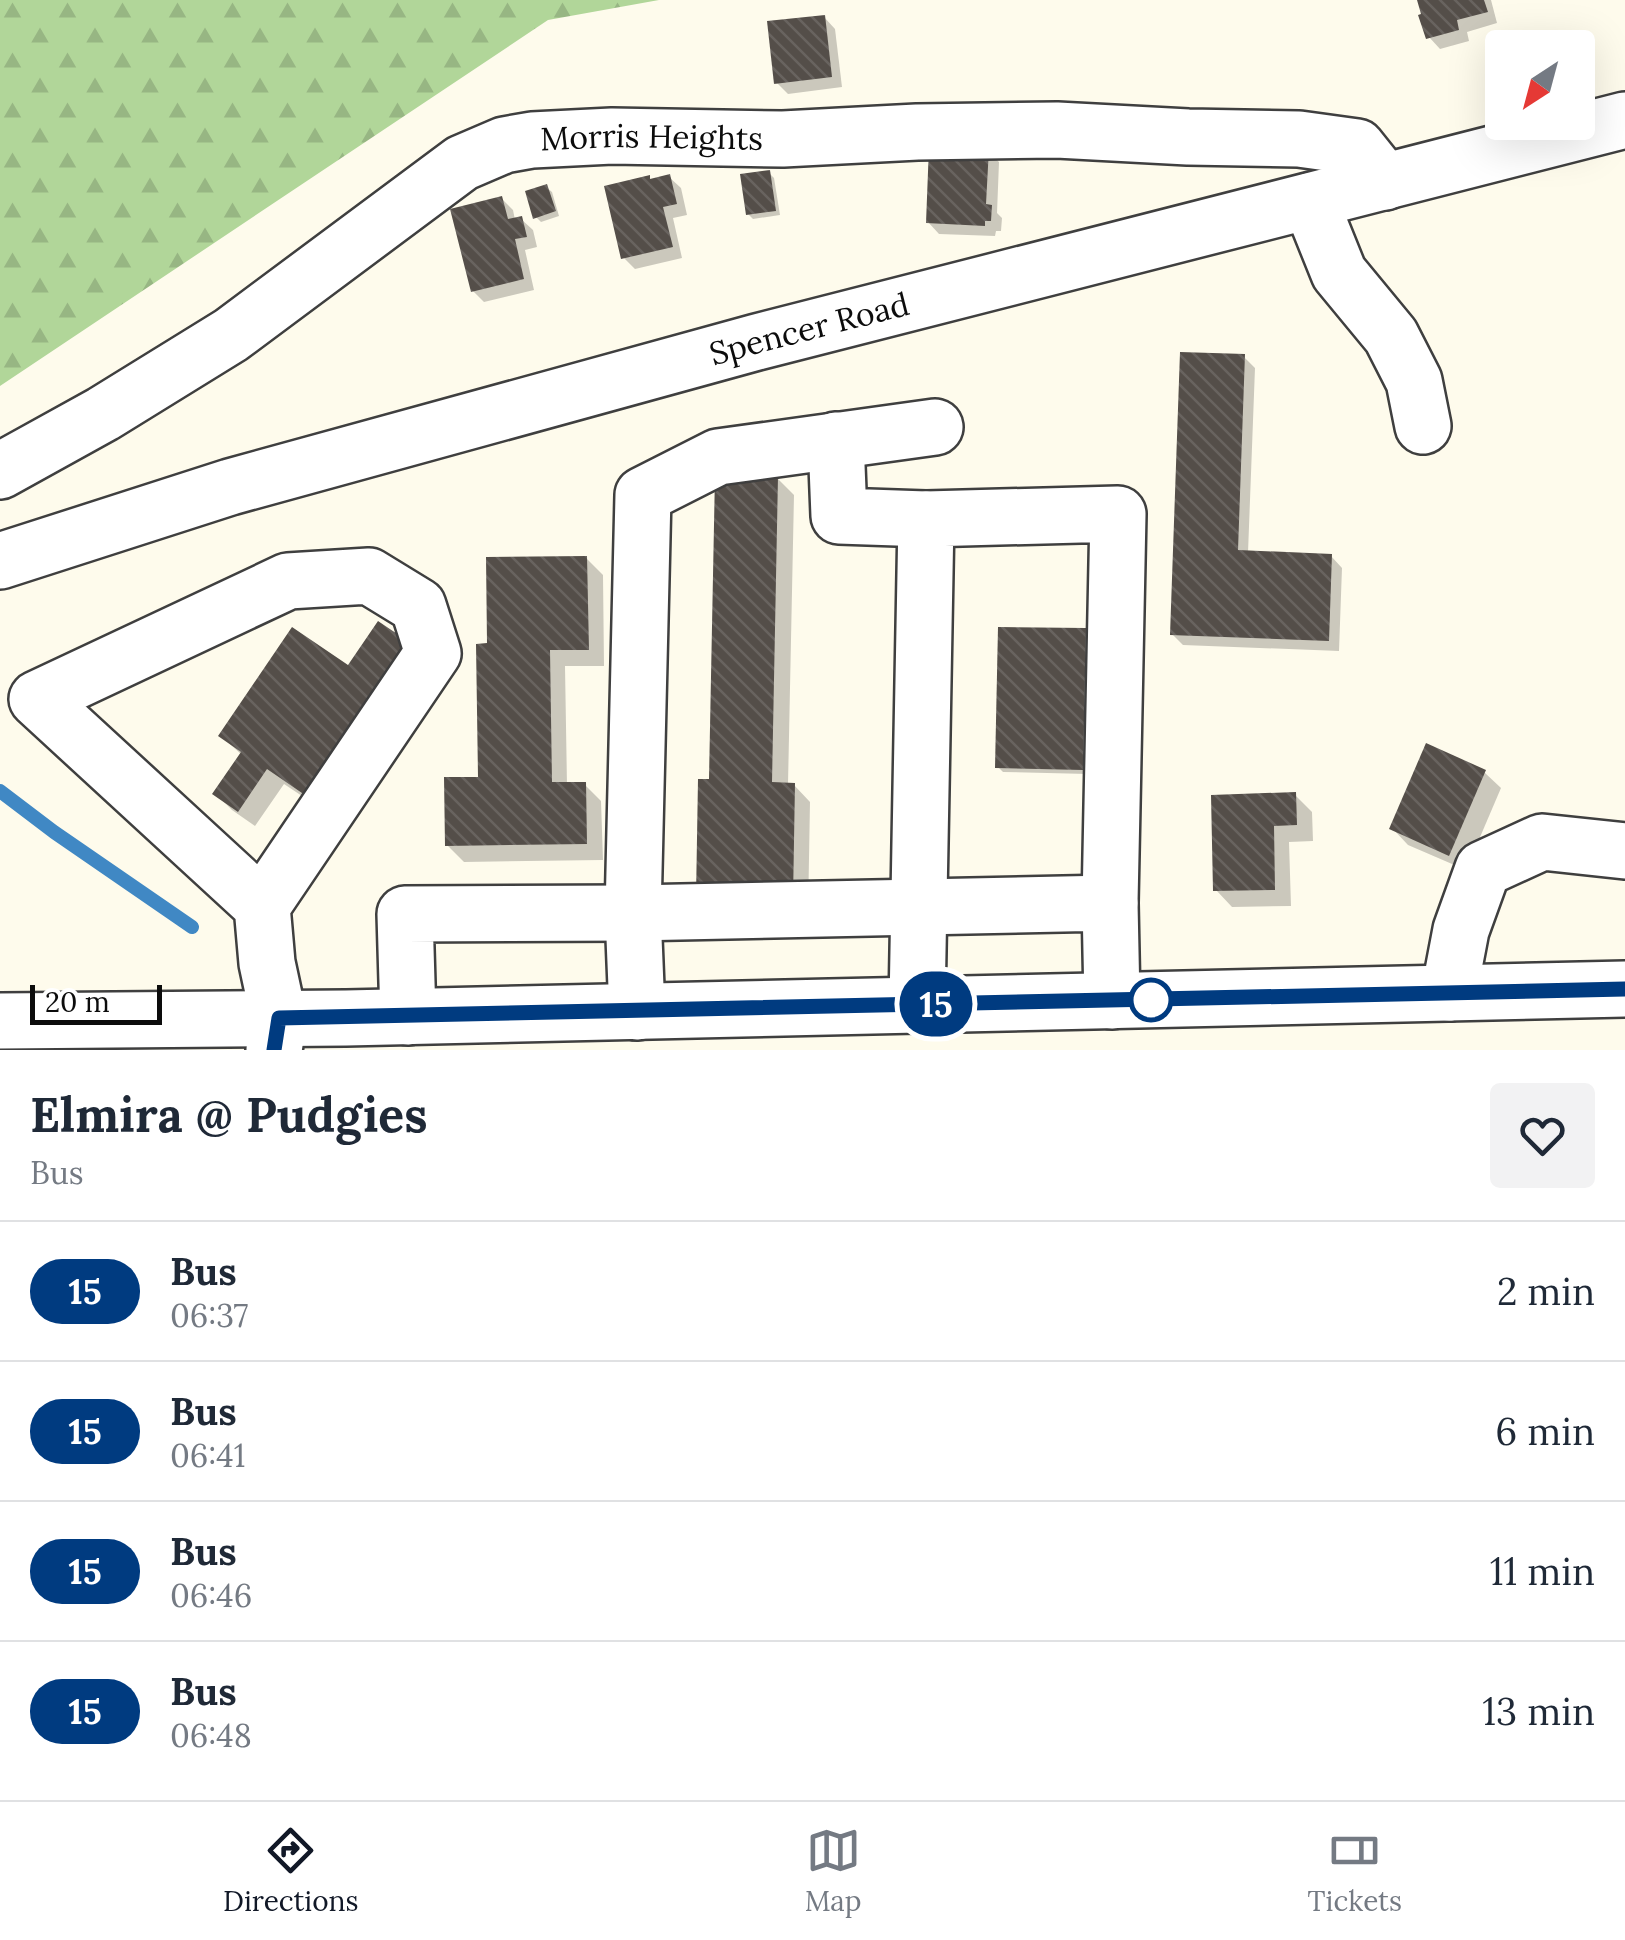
<!DOCTYPE html>
<style>
body{margin:0;font-family:Lora,serif;background:#f2f2f3;color:#1f2937;height:100vh;display:flex;flex-direction:column;font-size:38px;white-space:nowrap}
*{box-sizing:border-box;margin:0}
p{font-size:32px;color:#747a83}
.icon{flex:none;width:55px;height:55px;fill:none;stroke:currentColor;stroke-width:2;stroke-linecap:round;stroke-linejoin:round}
.map{position:relative;height:1050px;overflow:hidden}
.panel{display:flex;flex-direction:column;background:#fff;flex:1}
.panel>*{flex:none}
.badge{padding:0 20px;border-radius:32px;font-size:35px;line-height:65px}
.needle{width:65px;rotate:216deg}
.controls{position:absolute;left:1485px;top:30px;display:grid;gap:20px}
.controls a{display:grid;place-items:center;width:110px;height:110px;border-radius:10px;background:#fff;box-shadow:0 10px 40px #0002;font-size:50px}
.scale{position:absolute;left:30px;bottom:25px;width:132px;box-sizing:border-box;padding-left:10px;border:5px solid #0c0c0c;border-top:0;font-size:28px;line-height:35px;white-space:nowrap;color:#0c0c0c;-webkit-text-stroke:8px #fff;paint-order:stroke}
.map>.badge{position:absolute;translate:-50% -50%;box-shadow:0 0 0 5px #fff}
.round{display:grid;place-items:center;flex:none;width:105px;height:105px;border-radius:10px;background:#f2f2f3}
.summary{display:flex;align-items:center;justify-content:space-between;height:170px;padding:0 30px}
h1{font-size:48px;font-weight:700;line-height:75px}
ul{padding:0;list-style:none}
li{display:flex;align-items:center;gap:30px;height:140px;padding:0 30px;border-top:2px solid #e0e1e3}
li div{flex:1}
li b{display:block;font-size:38px}
li em{font-style:normal}
li .badge{min-width:110px;font-weight:700;text-align:center}
.menu{display:flex;justify-content:space-around;align-items:center;height:140px;border-top:2px solid #e0e1e3;background:#fff;font-size:28px;color:#747a83}
.menu a{display:grid;justify-items:center;gap:5px}
.menu .selected{color:#111827}
.map>svg:first-child{display:block}
.forest{fill:url(#forest-firs)}
.shadow{fill:#0003}
.lines{fill:none;stroke-linecap:round;stroke-linejoin:round}
.stream{stroke:#4088c4;stroke-width:14}
.building{fill:url(#building-back-hatch)}
.minor-casing{stroke:#3f3f3f;stroke-width:60}
.minor{stroke:#fff;stroke-width:55}
.line-casing{stroke:#fff;stroke-width:22}
.line{stroke:#003b80;stroke-width:15}
.stop-dot{fill:#fff;stroke:#003b80;stroke-width:5}
.labels{text-anchor:middle;stroke-width:10;stroke-linejoin:round;paint-order:stroke}
.street-label{font-size:32px;fill:#0c0c0c;stroke:#fff}
</style>
<div class="map">
<svg width="1625" height="1050" viewBox="0 0 1625 1050">
<defs>
<pattern id="forest-firs" width="22" height="20" patternUnits="userSpaceOnUse" patternTransform="scale(2.5)"><rect width="22" height="20" fill="#b1d699"/><path d="M5 1l3.5 6h-7zM16 11l3.5 6h-7z" fill="#97b683"/></pattern>
<pattern id="building-back-hatch" width="6" height="6" patternUnits="userSpaceOnUse" patternTransform="scale(2.5)"><rect width="6" height="6" fill="#544e49"/><path d="M-1 5l2 2M0 0l6 6M5-1l2 2" fill="none" stroke="#68635f"/></pattern>
</defs>
<rect width="100%" height="100%" fill="#fefbec"/>
<path class="forest" d="M0,0H659L548,20L0,386Z"/>
<g class="shadow">
<path d="M1419,0H1491L1497,23L1467,32L1469,41L1440,49L1429,37Z"/>
<path d="M824,17L835,29L842,87L788,94L776,82Z"/>
<path d="M988,151L999,162L997,213L1002,218L1001,231H996L995,236L939,234L928,222Z"/>
<path d="M769,173L774,178L780,215L753,219L748,214Z"/>
<path d="M649,177L652,181L669,177L681,188L687,215L673,218L682,258L635,269L624,258Z"/>
<path d="M546,187L552,192L559,216L541,222L536,217Z"/>
<path d="M502,199L513,210L515,220L521,219L533,230L537,247L525,250L534,290L484,302L473,291Z"/>
<path d="M1244,357L1255,368L1248,553L1331,556L1342,568L1339,651L1183,645L1172,634Z"/>
<path d="M777,478L794,495L788,785H794L810,802L808,915L712,782Z"/>
<path d="M586,558L603,575L604,666H565L567,785H585L601,801L603,860L464,862L447,845L481,779L490,646Z"/>
<path d="M1085,631L1091,636L1088,774L1003,772L998,767Z"/>
<path d="M349,668L335,818L284,784L255,826L232,810L216,794L242,755L221,736Z"/>
<path d="M1484,772L1501,788L1466,870L1408,845L1392,828Z"/>
<path d="M1295,795L1312,812L1313,841L1289,842L1291,906L1232,907L1216,890Z"/>
</g>
<g class="lines">
<path class="stream" d="M0,791L54,832L192,927"/>
</g>
<g class="building">
<path d="M1417,0H1484L1488,12L1457,20L1459,30L1426,39L1418,15L1421,14Z"/>
<path d="M825,15L832,77L774,84L767,21Z"/>
<path d="M929,146L989,148L986,204L992,205L991,221H985V226L926,223Z"/>
<path d="M770,170L776,211L746,215L740,174Z"/>
<path d="M670,174L677,204L663,207L673,247L621,259L604,186L650,175V179Z"/>
<path d="M547,184L556,211L533,219L525,191Z"/>
<path d="M502,196L508,219L522,216L527,237L515,239L524,279L471,292L450,209Z"/>
<path d="M1180,352L1245,354L1238,550L1332,554L1329,641L1170,635Z"/>
<path d="M715,474L778,476L772,782L795,783L793,899L696,897L698,779H709Z"/>
<path d="M587,556L589,650H550L552,782H586L587,844L445,846L444,777H478L476,644L487,643L486,557Z"/>
<path d="M378,621L415,646L318,804L267,769L238,812L212,794L241,752L218,736L292,627L348,665Z"/>
<path d="M998,627L1086,628L1083,770L995,768Z"/>
<path d="M1426,743L1486,770L1449,856L1389,829Z"/>
<path d="M1296,792L1297,825L1274,826L1275,890L1213,891L1211,795Z"/>
</g>
<g class="lines">
<g class="minor-casing">
<g id="minor">
<path d="M1310,201L1339,273L1391,336L1414,381L1423,426"/>
<path d="M836,440L839,516L926,519"/>
<path id="s1" d="M0,471L103,414L231,335L462,163L504,145L532,140L612,136L783,139L917,132L1057,130L1188,137L1299,139L1357,147L1385,182"/>
<path id="s2" d="M0,561L230,487L757,342L1625,120"/>
<path d="M262,906L37,699L288,581L369,576L418,606L433,653L262,906L267,963L279,1019L274,1050"/>
<path d="M1449,993L1461,930L1483,869L1542,842L1625,851"/>
<path d="M917,1005L926,519L1118,514L1110,903"/>
<path d="M637,1012L633,913L643,495L718,457L935,427"/>
<path d="M408,1017L405,914L633,913L1110,903L1112,1001"/>
<path d="M0,1021L346,1018L1625,989"/>
</g>
</g>
<use href="#minor" class="minor"/>
</g>
<g class="lines">
<g class="line-casing">
<path id="line" d="M274,1050L279,1018L1625,989"/>
</g>
<use href="#line" class="line"/>
</g>
<circle class="stop-dot" cx="1151" cy="1000" r="20"/>
<g class="labels">
<g class="street-label">
<text dy="11" stroke="none"><textPath href="#s1" startOffset="750">Morris Heights</textPath></text>
<text dy="11" stroke="none"><textPath href="#s2" startOffset="842">Spencer Road</textPath></text>
</g>
</g>
</svg>
<div class="controls">
<a><svg class="needle" viewBox="-14 -14 28 28"><path d="M0-13l5 13h-10z" fill="#e53935"/><path d="M0 13l5-13h-10z" fill="#747a83"/></svg></a>
</div>
<div class="scale">20 m</div>
<b class="badge" style="left:936px;top:1004px;background:#003b80;color:#fff">15</b>
</div>
<section class="panel">
<div class="summary"><div><h1>Elmira @ Pudgies</h1><p>Bus</p></div><a class="round"><svg class="icon" aria-label="heart" viewBox="0 0 24 24"><path d="M12 20l-8-8c-3-5 5-10 8-4 3-6 11-1 8 4z"/></svg></a></div>
<ul>
<li><span class="badge" style="background:#003b80;color:#fff">15</span><div><b>Bus</b><p>06:37</p></div><em>2 min</em></li>
<li><span class="badge" style="background:#003b80;color:#fff">15</span><div><b>Bus</b><p>06:41</p></div><em>6 min</em></li>
<li><span class="badge" style="background:#003b80;color:#fff">15</span><div><b>Bus</b><p>06:46</p></div><em>11 min</em></li>
<li><span class="badge" style="background:#003b80;color:#fff">15</span><div><b>Bus</b><p>06:48</p></div><em>13 min</em></li>
</ul>
</section>
<nav class="menu">
<a class="selected"><svg class="icon" aria-label="directions" viewBox="0 0 24 24"><path d="M12 3l9 9-9 9-9-9zM9 14v-3h6M13 9l2 2-2 2"/></svg>Directions</a>
<a><svg class="icon" aria-label="map" viewBox="0 0 24 24"><path d="M3 6l6-2 6 2 6-2v14l-6 2-6-2-6 2zM9 4v14M15 6v14"/></svg>Map</a>
<a><svg class="icon" aria-label="tickets" viewBox="0 0 24 24"><path d="M3 7h18v10H3zM15 7v10"/></svg>Tickets</a>
</nav>
